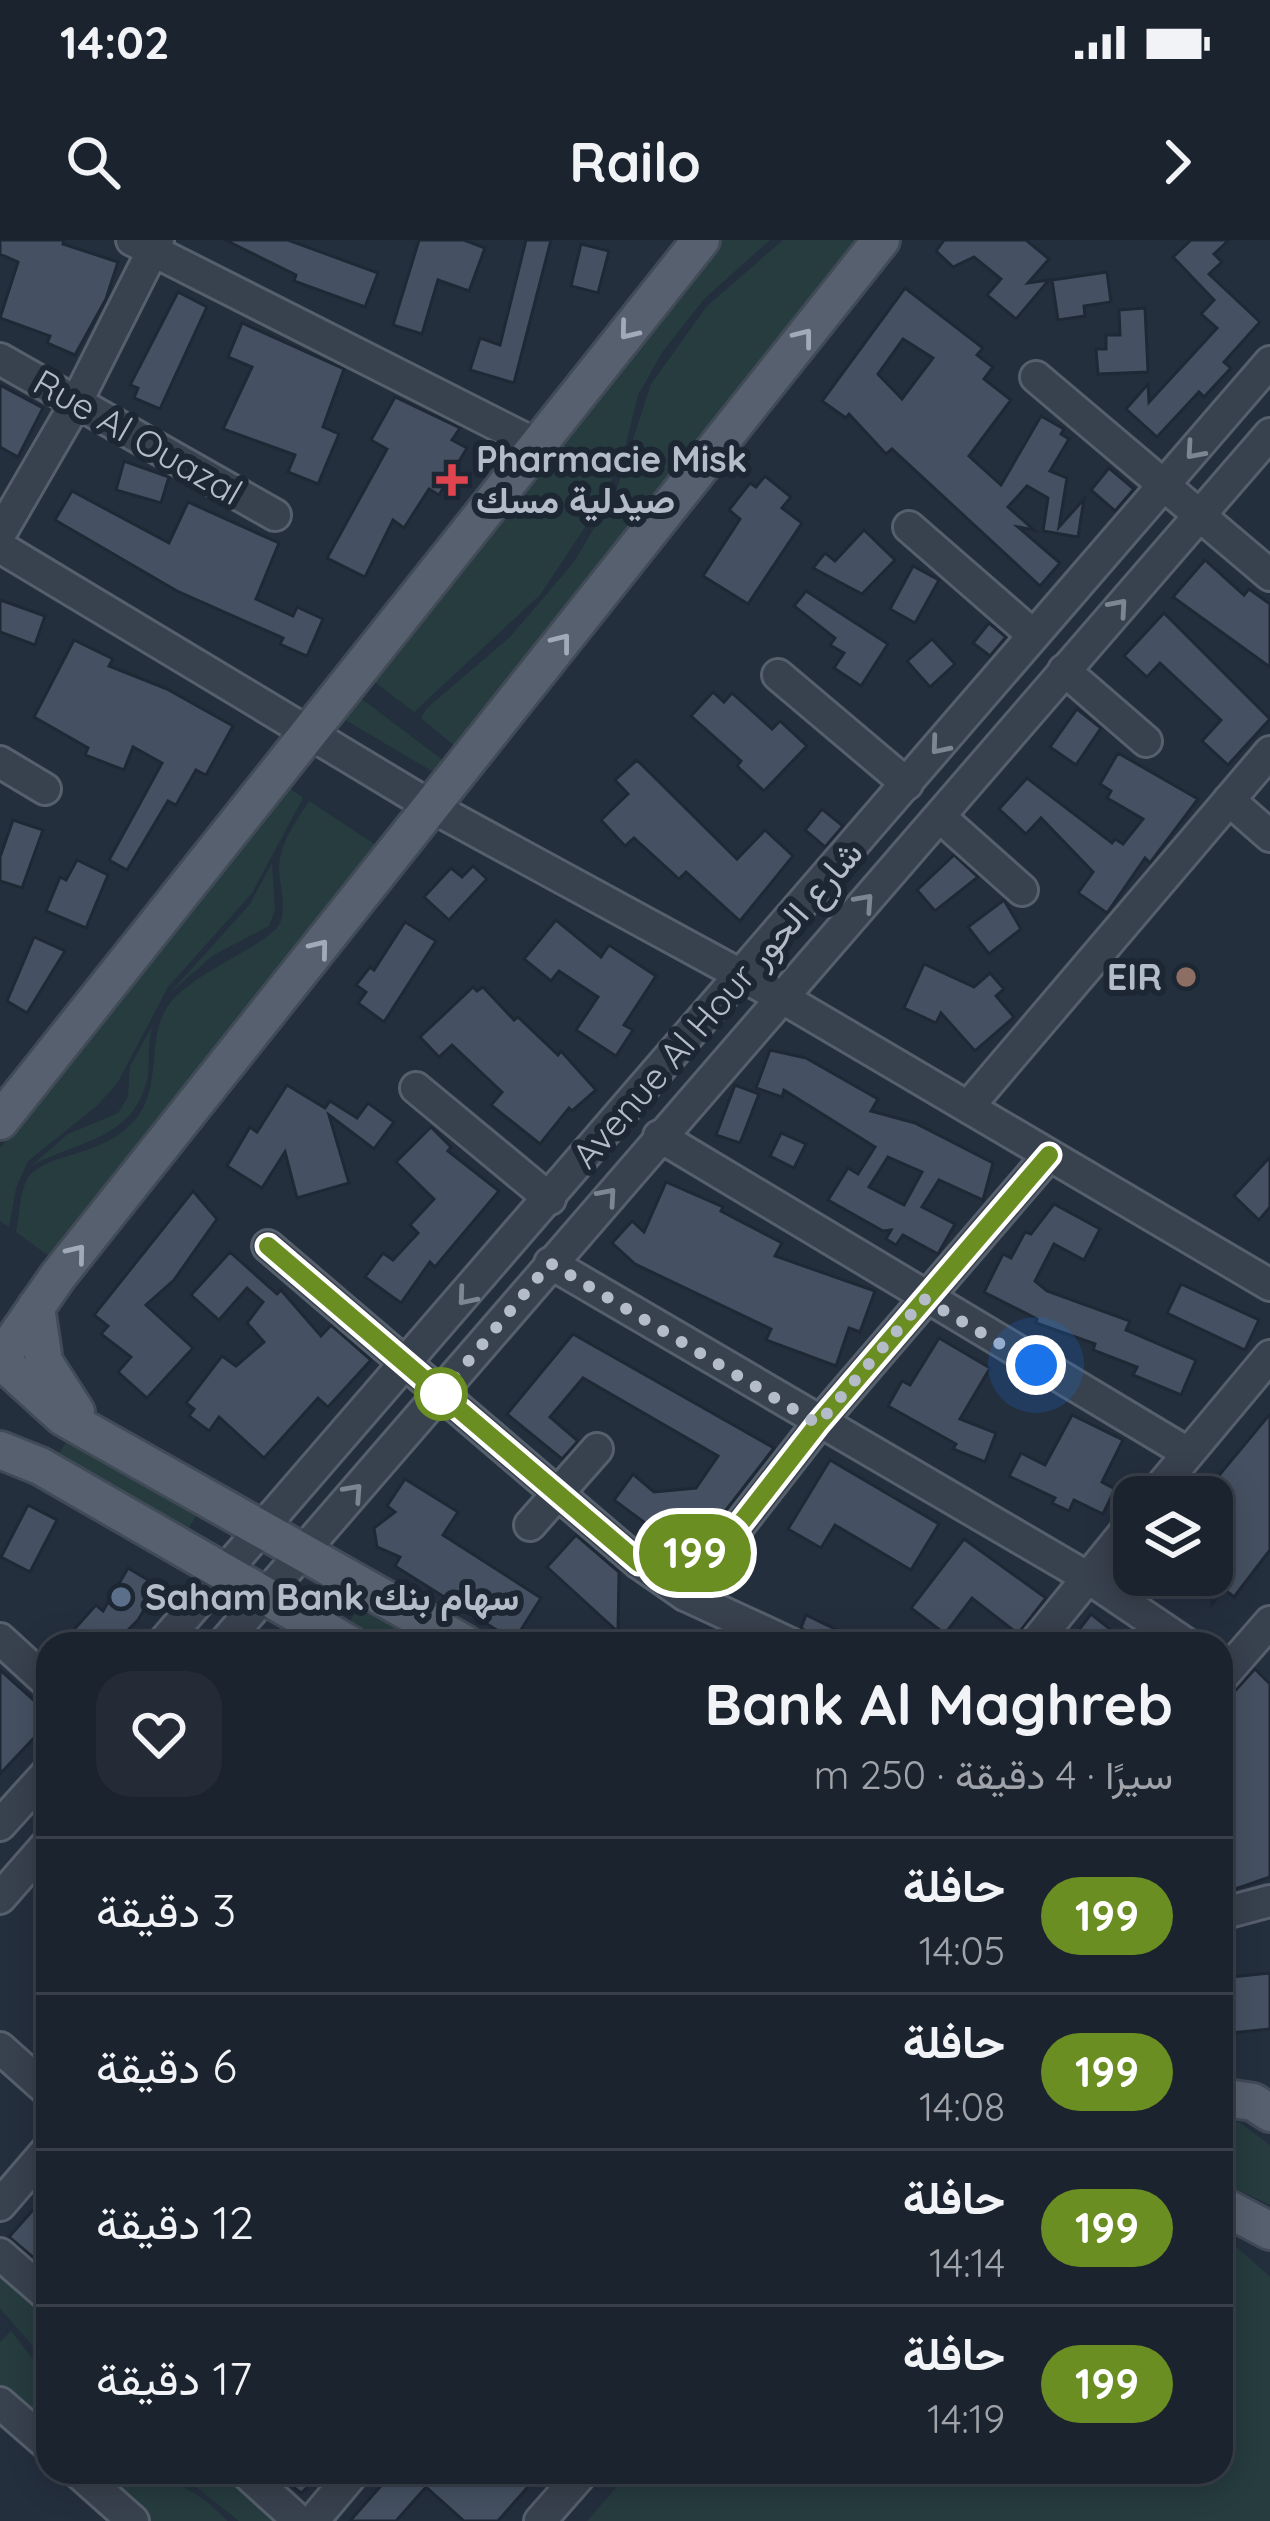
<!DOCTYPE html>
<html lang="ar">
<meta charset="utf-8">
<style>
body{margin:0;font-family:Quicksand,Vazirmatn,sans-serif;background:#242b36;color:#f1f3f6;direction:rtl;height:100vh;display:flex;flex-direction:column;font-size:45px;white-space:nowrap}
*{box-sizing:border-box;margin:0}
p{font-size:39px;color:#a0a4aa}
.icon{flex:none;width:66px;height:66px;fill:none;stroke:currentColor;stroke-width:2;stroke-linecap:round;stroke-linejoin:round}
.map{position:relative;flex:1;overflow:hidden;direction:ltr}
.details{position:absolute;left:36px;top:1392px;width:1197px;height:852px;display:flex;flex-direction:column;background:#1b232e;border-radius:36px;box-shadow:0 6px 30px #0003,0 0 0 3px #39404a;direction:rtl}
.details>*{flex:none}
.badge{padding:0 24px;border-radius:39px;font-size:42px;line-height:78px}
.tools{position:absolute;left:1113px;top:1236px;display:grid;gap:24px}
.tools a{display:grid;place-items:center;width:120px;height:120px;border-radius:24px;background:#1b232e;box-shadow:0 6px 30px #0003,0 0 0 3px #39404a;font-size:60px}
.you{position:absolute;width:60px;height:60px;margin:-30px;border:9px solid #fff;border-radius:50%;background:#1a73e8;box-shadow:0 0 0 18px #1a73e833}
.map>.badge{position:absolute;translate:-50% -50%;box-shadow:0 0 0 6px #fff}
.round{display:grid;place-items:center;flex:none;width:126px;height:126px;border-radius:36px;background:#242b36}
.head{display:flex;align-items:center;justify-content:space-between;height:204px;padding:0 60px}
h1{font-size:57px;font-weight:800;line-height:90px}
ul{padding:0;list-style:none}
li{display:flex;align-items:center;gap:36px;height:156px;padding:0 60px;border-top:3px solid #39404a}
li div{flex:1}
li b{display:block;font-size:45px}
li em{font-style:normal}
li .badge{min-width:132px;font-weight:700;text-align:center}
.status{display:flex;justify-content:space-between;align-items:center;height:84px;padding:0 60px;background:#1b232e;direction:ltr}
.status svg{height:33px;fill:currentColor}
header{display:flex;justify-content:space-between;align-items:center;height:156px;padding:0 60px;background:#1b232e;font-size:54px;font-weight:800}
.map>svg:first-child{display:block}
.green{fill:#263c3f}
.building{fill:#455162;stroke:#1f2835;stroke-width:3;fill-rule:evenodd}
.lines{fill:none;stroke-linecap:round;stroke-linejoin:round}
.minor-casing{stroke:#565f6c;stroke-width:36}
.major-casing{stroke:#414a57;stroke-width:42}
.minor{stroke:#38414e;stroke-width:30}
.major{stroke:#56606e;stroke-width:36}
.oneway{stroke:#a1aab7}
.oneway2{stroke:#7c8592}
.line-casing{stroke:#fff;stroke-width:27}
.line{stroke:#6b8e23;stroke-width:18}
.walk{stroke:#b4bcc9;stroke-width:12;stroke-dasharray:0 21.6}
.health-dot{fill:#e0444e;stroke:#1d2633;stroke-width:4.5}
.education-dot{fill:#8d6e63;stroke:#1d2633;stroke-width:4.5}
.stop-dot{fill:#fff;stroke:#6b8e23;stroke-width:6}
.service-dot{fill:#5c6f8a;stroke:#1d2633;stroke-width:4.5}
.labels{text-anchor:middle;stroke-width:12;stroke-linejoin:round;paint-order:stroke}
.street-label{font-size:36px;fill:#b4bcc9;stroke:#1d2633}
.poi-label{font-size:36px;font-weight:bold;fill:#b4bcc9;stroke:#1d2633;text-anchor:start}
</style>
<div class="status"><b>14:02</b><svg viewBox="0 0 49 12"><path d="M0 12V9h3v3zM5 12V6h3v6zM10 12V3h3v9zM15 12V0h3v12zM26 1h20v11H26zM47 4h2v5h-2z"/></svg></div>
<header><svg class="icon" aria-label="forward" viewBox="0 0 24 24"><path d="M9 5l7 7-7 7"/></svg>Railo<svg class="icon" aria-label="search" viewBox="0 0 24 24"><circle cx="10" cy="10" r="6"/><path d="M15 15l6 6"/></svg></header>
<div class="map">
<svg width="1270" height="2281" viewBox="0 0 1270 2281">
<rect width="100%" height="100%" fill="#242f3e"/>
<g class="green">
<path d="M722,0H770L704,59L663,111L638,155L623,215L601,263L540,355L414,472L372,440Z"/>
<path d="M783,0H857L456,507L421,478L427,468L510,397L574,322L616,251L651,144L707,66Z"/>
<path d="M359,457L444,521L435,533L342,478Z"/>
<path d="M288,547L303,558L252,653L168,747L118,842L97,866L28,921L16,948L9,987L0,981V908Z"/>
<path d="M309,561L376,605L50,1017L16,992C20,976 19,952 28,938C47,911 107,918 138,876C163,841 145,796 170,763C195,731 272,703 280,683C287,666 279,645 279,628C280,602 296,582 309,561Z"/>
<path d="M272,623L275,670L269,686L212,716L169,754L250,664Z"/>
<path d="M153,785C146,804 151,822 147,841C131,901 76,901 31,926L68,894L118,873L128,857L130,826Z"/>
<path d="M70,1195L200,1269L186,1293L56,1219Z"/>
<path d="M361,1363L432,1404H374L346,1388Z"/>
<path d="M1239,1882L1270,1905V1965L1221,1942V1884Z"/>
<path d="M1221,2001H1230L1270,2037V2281H587L621,2242L640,2245L657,2232H1221Z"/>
<path d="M0,2030L48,2071V2124L0,2068Z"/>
<path d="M11,2091L48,2138V2195L0,2154V2102Z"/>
<path d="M91,2232C146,2232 188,2237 227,2281H148Z"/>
<path d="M177,2232H232L285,2281H239Z"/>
</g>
<g class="building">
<path d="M0,0H64L63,4L118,22L106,59L75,115L47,103L50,96L0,78L18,22L0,14Z"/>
<path d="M225,0H288L378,33L365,67L294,41L296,35Z"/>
<path d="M419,0H464L485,8L469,51L438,40L422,94L393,85Z"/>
<path d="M526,0H551L514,143L470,130L480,98L500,105Z"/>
<path d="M944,0H1026L1049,19L1028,43L1049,40L1016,79L987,55L1001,39L974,17L953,27L936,11Z"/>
<path d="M1191,0H1229L1214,14L1222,22L1209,34L1260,82L1224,122L1231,128L1204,157L1199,152L1157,197L1126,169L1148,144L1149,162L1217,88L1201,74L1214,60L1173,17Z"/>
<path d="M581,4L609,11L598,53L571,46Z"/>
<path d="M1107,32L1111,62L1084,66L1085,76L1058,80L1052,40Z"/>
<path d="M905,48L983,108L977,115L993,127L984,139L1011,160L969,216L1001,245L1041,176L1064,189L1061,194L1069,199L1050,231L1067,238L1059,287L1084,259L1078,297L1043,291L1048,258L1027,246L1008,267L1034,290L1018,287L1060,323L1040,346L892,209L886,214L849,174L846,178L822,161ZM903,99L933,118L902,159L878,134Z"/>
<path d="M178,52L207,67L160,169L134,158L138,148L130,145Z"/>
<path d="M1145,68L1148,132L1098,134L1096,109H1106V95H1120L1119,70Z"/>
<path d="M242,83L344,129L323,187L339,194L318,244L288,232L295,215L223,189L252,127L228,117Z"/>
<path d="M0,145L43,168L18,217L0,207Z"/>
<path d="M395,157L460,188L452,200L467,208L439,255L429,249L404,288L393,280L365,337L327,318L387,209L371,200Z"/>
<path d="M124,221L169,237L161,263L116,250Z"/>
<path d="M1109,228L1134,249L1115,271L1091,250Z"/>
<path d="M765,236L791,257L782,268L802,283L748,364L703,336L740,279L729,270L750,243L756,247Z"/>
<path d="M72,251L169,303L188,262L279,303L256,359L293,376L297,367L323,379L307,416L280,404L283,398L177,351L55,280Z"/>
<path d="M864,290L895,320L862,354L813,328L825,313L835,321Z"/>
<path d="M1205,320L1244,355L1249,349L1270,364V427L1173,357Z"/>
<path d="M913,326L939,340L915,383L890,369Z"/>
<path d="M806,351L888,404L861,446L834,428L844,413L830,405L835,398L794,366Z"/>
<path d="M0,360L45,376L35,405L0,392Z"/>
<path d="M1164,373L1270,479L1228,525L1202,501L1221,480L1160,423L1147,437L1124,416Z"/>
<path d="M989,383L1006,397L990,416L973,403Z"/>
<path d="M932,399L955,424L930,447L907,421Z"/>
<path d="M74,400L113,419L109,426L167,449L233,486L206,535L196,530L176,565L168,561L127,630L109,620L162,523L133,507L124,530L85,515L88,508L34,477Z"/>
<path d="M713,452L724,462L732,453L772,489L780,481L807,506L764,551L737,526L741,521L691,476Z"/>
<path d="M1077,469L1101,488L1076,525L1050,507Z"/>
<path d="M1118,513L1198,559L1150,623L1145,618L1107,673L1078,653L1093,632L1041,578L1026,594L999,569L1027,538L1112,603L1115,599L1123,604L1143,579L1107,558L1111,551L1100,544Z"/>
<path d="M637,520L737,619L765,590L793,616L740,681L686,632L679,639L634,598L625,606L601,580L628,554L615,540Z"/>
<path d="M822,569L843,586L825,607L805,590Z"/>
<path d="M13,580L43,590L22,648L0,641V617Z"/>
<path d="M954,615L978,637L935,671L917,650Z"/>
<path d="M77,620L108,635L86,688L46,671L60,637L66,640Z"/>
<path d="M473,626L487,639L449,680L424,657L451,628L462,637Z"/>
<path d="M1004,660L1021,689L989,714L968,687Z"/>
<path d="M556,680L601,717L609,705L656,736L624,785L633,790L616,816L576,790L598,757L559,731L551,741L524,719Z"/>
<path d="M405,682L436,701L384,782L358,763L366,752L356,745L370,727L374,730Z"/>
<path d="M34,697L65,711L27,773L7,761Z"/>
<path d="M924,724L974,747L990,733L1004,749L996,756L1014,777L975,811L941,773L936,783L904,768Z"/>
<path d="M473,747L477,751L483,747L514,780L518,777L558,815L561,811L596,850L572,871L569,868L540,904L491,865L502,852L452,805L439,817L420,797Z"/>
<path d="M770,810L806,818L878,859L871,871L915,883L993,923L983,960L939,940L922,967L955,984L938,1014L903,995L896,1005L886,999L891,990L883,991L828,960L848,928L858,934L875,907L784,850L782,857L756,848ZM888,917L922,932L904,965L869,947Z"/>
<path d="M287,845L325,868L330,861L357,878L368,863L394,882L374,909L329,875L349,943L297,958L285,912L262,948L227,926L250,887L257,892Z"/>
<path d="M735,845L759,854L740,903L716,895Z"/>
<path d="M431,887L451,907L448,911L499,951L435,1027L430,1022L401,1063L365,1037L383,1013L393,1020L418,993L410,985L434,959L396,922Z"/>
<path d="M781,893L806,904L794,928L770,916Z"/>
<path d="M1270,917V967L1259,980L1234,956Z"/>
<path d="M666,942L723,967L721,971L782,1003L775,1016L875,1051L860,1092L849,1088L836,1126L766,1100L771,1089L635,1024L612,1003L632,981L644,992Z"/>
<path d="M193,951L217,979L174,1040L146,1065L193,1108L147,1158L118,1132L131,1117L101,1094L108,1086L94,1075Z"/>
<path d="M1054,964L1100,989L1084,1020L1054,1004L1035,1041L1047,1051L1130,1081L1126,1090L1196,1120L1181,1155L1133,1135L1137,1127L1093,1110L1095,1104L1036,1083L1037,1079L984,1052L1003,1014L1011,1018L1025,992L1031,994Z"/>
<path d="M230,1012L277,1054L281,1050L321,1096L331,1085L371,1120L328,1167L318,1158L264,1218L219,1177L209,1191L189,1176L194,1169L186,1163L222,1116L236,1126L264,1102L247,1083L263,1062L247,1048L219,1080L191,1055Z"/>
<path d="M1181,1044L1259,1080L1245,1110L1167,1073Z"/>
<path d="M573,1094L774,1208L709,1292L696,1282L649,1286L614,1260L633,1234L654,1252L696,1248L718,1216L583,1138L550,1177L578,1201L562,1219L507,1174Z"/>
<path d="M939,1098L990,1128L960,1179L996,1193L985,1222L953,1209L956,1204L888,1166L902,1141L910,1145Z"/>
<path d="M1270,1174V1310L1234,1357L1224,1349L1212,1364V1354L1188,1335H1212V1257H1201Z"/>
<path d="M1072,1175L1123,1200L1102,1242L1115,1249L1103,1274L1074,1260L1069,1271L1052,1263L1055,1258L1009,1236L1021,1213L1045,1225Z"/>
<path d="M830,1220L939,1284L911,1330L835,1285L821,1308L788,1289Z"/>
<path d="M405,1239L458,1272L443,1295L541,1358L514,1401L395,1326L400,1317L377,1307L374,1288L395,1272L387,1266Z"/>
<path d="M28,1265L57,1280L30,1332L1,1317Z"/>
<path d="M576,1295L619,1332L618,1392L547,1327Z"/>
<path d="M964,1299L1046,1358L1018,1394L972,1358L945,1394L911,1368Z"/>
<path d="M128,1328L158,1346L138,1380L114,1404H61L96,1365L103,1371Z"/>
<path d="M1091,1374L1129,1404H1068Z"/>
<path d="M806,1375L835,1389L869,1404H828L801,1388Z"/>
<path d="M1255,1429L1270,1444V1637L1221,1654V1466Z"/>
<path d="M0,1430L48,1473V1483L0,1534Z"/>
<path d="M1270,1733V1789L1221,1794V1738Z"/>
<path d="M48,1953V2030L9,1997Z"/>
<path d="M274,2232H324L301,2253Z"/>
<path d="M393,2232H541L498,2281H464L426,2247L396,2281H350Z"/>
</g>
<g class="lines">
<g class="minor-casing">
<g id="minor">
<path d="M132,0L537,205"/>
<path d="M0,119L275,275"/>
<path d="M1036,137L1270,335"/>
<path d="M909,287L1033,395"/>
<path d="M0,294L76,163L158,0"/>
<path d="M0,307L432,567L781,757L1270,1045"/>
<path d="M1064,430L1146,501"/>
<path d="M778,435L907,544"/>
<path d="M0,522L45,549"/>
<path d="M1229,560L1270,596"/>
<path d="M940,577L1022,650"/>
<path d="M416,848L550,959"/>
<path d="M968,867L1270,512"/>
<path d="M659,896L1186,1212"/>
<path d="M268,1006L639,1323L685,1355L791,1404"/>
<path d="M550,1023L1090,1339L1186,1404"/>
<path d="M1152,1257L1270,1116"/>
<path d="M530,1285L597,1209"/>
<path d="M639,1323L679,1310L712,1320"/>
<path d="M685,1355L818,1184L1049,915"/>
<path d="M0,1399L48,1443"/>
<path d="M162,1404L1270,122"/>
<path d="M223,1404L1270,194"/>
<path d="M1034,1404L1134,1281"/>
<path d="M1221,1438L1270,1382"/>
<path d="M0,1585L48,1532"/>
<path d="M0,1658L48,1603"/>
<path d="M1221,1674L1270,1661"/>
<path d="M0,1808L48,1851"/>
<path d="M0,1965L48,1909"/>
<path d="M0,2014L48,2056"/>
<path d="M0,2163L48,2205"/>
<path d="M78,2232L133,2281"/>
<path d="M245,2232L299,2281"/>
<path d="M313,2281L354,2232"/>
<path d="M540,2281L583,2232"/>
</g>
</g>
<g class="major-casing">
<g id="major">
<path d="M0,881L701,0"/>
<path d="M36,1067L44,1122L76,1172"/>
<path d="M8,1108L58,1036L881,0"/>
<path d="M8,1127L63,1177L465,1404"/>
<path d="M0,1210L40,1226L349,1404"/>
<path d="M1221,1857L1253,1862L1270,1873"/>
<path d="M1221,1965L1270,1991"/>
</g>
</g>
<use href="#minor" class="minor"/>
<use href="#major" class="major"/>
</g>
<defs><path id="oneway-chevron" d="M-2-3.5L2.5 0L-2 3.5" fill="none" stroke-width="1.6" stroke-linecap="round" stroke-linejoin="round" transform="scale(3)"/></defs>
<g class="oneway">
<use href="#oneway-chevron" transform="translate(628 91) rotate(129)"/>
<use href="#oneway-chevron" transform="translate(804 97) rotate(-52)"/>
<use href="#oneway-chevron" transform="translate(562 402) rotate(-52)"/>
<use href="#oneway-chevron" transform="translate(320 708) rotate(-51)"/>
<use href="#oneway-chevron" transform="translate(77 1013) rotate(-51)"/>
</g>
<g class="oneway2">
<use href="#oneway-chevron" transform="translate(1194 211) rotate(131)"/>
<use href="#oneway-chevron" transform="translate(1119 367) rotate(-49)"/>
<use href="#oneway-chevron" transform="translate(939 506) rotate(130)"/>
<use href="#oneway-chevron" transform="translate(865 662) rotate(-48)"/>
<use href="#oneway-chevron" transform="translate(608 956) rotate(-49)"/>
<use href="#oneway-chevron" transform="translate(466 1057) rotate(130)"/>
<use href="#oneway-chevron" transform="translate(354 1252) rotate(-48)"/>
</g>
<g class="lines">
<g class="line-casing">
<path id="line" d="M268,1006L639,1323L679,1310L712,1320L818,1184L1049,915"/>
</g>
<use href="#line" class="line"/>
<path class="walk" d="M441,1154L550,1023L818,1184L924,1059L1036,1125"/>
</g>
<path class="health-dot" d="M446 222h12v12h12v12h-12v12h-12v-12h-12v-12h12z"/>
<circle class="education-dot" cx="1186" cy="737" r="12"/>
<circle class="stop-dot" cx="441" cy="1154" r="24"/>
<circle class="service-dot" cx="121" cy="1357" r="12"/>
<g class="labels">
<g class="street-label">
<text transform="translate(138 197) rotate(30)" y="13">Rue Al Ouazal</text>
<text transform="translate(717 764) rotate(-49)" y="13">Avenue Al Hour شارع الحور</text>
</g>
<g class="poi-label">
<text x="476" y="232">Pharmacie Misk<tspan x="476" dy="41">صيدلية مسك</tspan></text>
<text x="1162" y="750" text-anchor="end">EIR</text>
<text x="145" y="1370">Saham Bank سهام بنك</text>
</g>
</g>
</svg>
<div class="tools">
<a><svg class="icon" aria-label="layers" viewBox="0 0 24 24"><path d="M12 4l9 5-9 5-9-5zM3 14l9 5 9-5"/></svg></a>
</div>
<div class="you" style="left:1036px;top:1125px"></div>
<b class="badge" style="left:695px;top:1313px;background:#6b8e23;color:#fff">199</b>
<section class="details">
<div class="head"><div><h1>Bank Al Maghreb</h1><p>سيرًا · 4 دقيقة · 250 m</p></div><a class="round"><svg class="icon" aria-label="heart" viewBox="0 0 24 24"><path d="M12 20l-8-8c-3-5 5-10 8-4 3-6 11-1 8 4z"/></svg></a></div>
<ul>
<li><span class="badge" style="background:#6b8e23;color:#fff">199</span><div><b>حافلة</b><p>14:05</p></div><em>3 دقيقة</em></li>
<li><span class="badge" style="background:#6b8e23;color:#fff">199</span><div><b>حافلة</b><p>14:08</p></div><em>6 دقيقة</em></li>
<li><span class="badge" style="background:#6b8e23;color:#fff">199</span><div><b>حافلة</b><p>14:14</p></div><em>12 دقيقة</em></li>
<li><span class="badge" style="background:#6b8e23;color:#fff">199</span><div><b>حافلة</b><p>14:19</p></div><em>17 دقيقة</em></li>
</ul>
</section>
</div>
